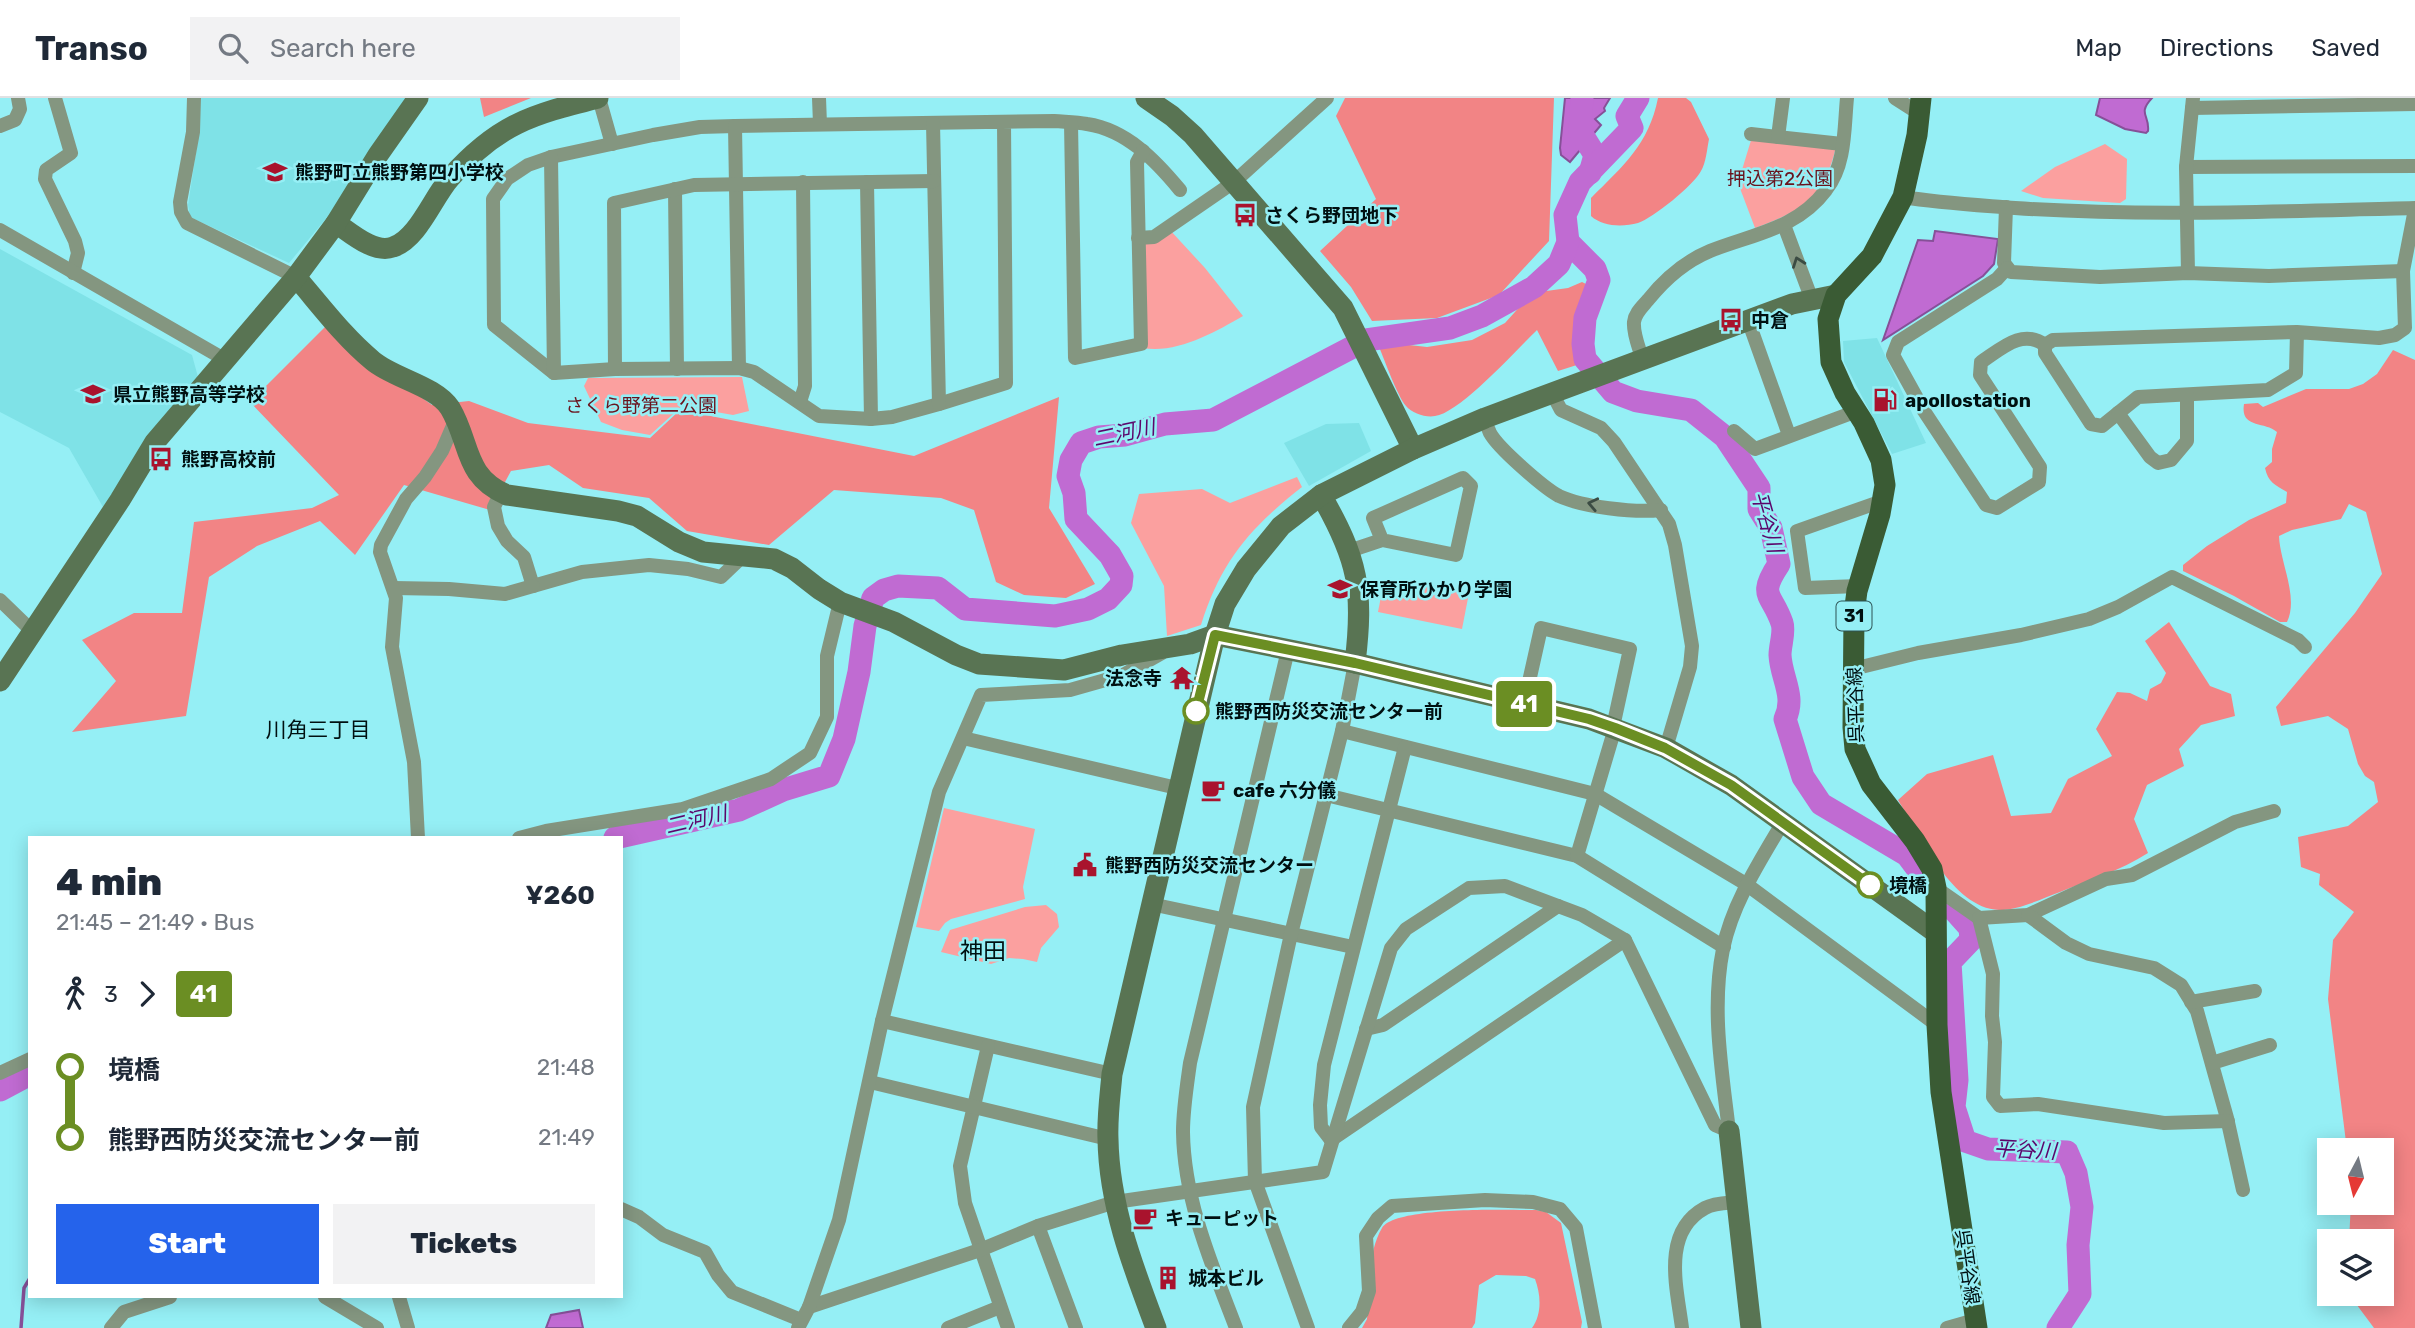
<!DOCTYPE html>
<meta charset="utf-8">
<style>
body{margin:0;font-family:Rubik,"Noto Sans JP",sans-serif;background:#f2f2f3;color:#1f2937;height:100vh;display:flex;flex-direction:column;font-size:26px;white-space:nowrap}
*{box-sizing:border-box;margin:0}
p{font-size:23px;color:#747a83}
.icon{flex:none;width:38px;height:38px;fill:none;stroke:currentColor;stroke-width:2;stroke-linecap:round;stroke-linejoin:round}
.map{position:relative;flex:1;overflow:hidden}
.sheet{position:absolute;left:28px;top:738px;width:595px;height:462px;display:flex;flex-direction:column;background:#fff;border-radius:0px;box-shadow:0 4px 18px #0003}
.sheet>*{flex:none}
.badge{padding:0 14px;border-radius:5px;font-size:24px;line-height:46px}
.needle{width:46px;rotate:187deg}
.controls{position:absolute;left:2317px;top:1040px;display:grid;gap:14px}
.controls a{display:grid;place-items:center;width:77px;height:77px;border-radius:0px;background:#fff;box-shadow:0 4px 18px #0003;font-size:35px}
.map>.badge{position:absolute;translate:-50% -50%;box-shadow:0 0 0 4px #fff}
.legs{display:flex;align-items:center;gap:10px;height:77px;padding:0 28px;font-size:23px}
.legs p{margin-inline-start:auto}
.summary{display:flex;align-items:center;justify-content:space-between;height:119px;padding:0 28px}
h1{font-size:38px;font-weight:800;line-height:52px}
.button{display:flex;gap:14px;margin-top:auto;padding:14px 28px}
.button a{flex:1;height:80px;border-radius:0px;background:#2563eb;color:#fff;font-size:28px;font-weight:800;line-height:80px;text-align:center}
.button a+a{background:#f2f2f3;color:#1f2937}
ul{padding:0 28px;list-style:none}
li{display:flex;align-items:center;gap:24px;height:70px;font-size:26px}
li i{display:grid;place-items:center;width:10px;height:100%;margin:0 9px;background:currentColor}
li i::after{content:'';width:18px;height:18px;margin:-9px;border:5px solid;border-radius:50%;background:#fff}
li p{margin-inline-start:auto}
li:first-child i{background:linear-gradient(#0000 50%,currentColor 0)}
li:last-child i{background:linear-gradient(currentColor 50%,#0000 0)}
header{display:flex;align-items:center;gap:42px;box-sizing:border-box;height:98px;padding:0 35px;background:#fff;border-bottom:2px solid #e0e1e3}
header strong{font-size:33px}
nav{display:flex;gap:38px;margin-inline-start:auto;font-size:24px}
.search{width:490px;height:63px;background:#f2f2f3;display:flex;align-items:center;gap:18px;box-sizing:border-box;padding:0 24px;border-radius:0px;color:#747a83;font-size:26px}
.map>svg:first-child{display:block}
.built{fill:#7fe2e7}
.green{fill:#fba09f}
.forest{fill:#f28485}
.water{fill:#c06bd2;stroke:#865098;stroke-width:2}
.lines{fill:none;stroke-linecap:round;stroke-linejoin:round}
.stream{stroke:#865098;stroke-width:3.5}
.river{stroke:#c06bd2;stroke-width:23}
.street{stroke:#849680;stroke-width:14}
.secondary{stroke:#597453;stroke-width:21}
.primary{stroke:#3a5b34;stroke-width:21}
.oneway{stroke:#3b4c43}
.line-1-casing{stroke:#fff;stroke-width:16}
.line-1{stroke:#6b8e23;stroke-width:10}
.stop-1-dot{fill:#fff;stroke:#6b8e23;stroke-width:3.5}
.labels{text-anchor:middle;stroke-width:5;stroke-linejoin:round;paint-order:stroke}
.shield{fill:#95eff5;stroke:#2d5355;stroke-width:2}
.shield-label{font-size:18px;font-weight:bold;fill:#001011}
.poi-label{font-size:19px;font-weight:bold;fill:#001011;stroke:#95eff5;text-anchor:start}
.park-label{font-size:19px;fill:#6a131d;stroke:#95eff5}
.street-label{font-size:19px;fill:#001011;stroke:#95eff5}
.stop-label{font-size:19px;font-weight:bold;fill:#001011;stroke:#95eff5;text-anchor:start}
.water-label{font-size:21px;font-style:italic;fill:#5c066b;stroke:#95eff5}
.neighbourhood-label{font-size:21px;fill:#001011;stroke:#95eff5}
.quarter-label{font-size:23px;fill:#001011;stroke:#95eff5}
</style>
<header>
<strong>Transo</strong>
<div class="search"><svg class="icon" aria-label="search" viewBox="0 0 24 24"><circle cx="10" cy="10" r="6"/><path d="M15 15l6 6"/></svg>Search here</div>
<nav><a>Map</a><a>Directions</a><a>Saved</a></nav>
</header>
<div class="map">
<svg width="2415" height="1230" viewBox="0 0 2415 1230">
<rect width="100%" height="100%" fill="#95eff5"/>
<g class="built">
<path d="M200,0H407L329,117L289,165L190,119L188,107L198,41Z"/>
<path d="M0,151L192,257L198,279L103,409L69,350L0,314Z"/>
<path d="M1877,240L1926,345L1892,356L1844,264L1843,243Z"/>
<path d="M1359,325L1371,353L1309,388L1284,345L1326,326Z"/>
</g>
<g class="green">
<path d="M1752,39L1836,49C1824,100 1802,113 1755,130L1738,85Z"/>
<path d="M2105,46L2127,61L2126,101L2120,105L2043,100L2021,93L2055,69Z"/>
<path d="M1169,131L1205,170L1243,218C1215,234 1177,256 1143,250L1141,142Z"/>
<path d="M742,279L749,313L733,317L682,308L650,337L622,332L601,324L584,288L588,280Z"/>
<path d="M1297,379L1302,389C1250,430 1221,463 1201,527L1167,538L1164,488L1131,425L1139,396L1202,391L1230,405Z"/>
<path d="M1384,483L1435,487L1469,495L1462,531L1378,514Z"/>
<path d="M944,710L1035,731L1023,789L1025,801L951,821L945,825L939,833L916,829Z"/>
<path d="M1046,807L1057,816L1059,829L1041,850L1037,864L1023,861L1009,860L991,866L941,854L950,832L1025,809Z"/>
</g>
<g class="forest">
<path d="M480,0H531L484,19Z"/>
<path d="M1345,0H1554L1549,143L1499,197L1437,220L1372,223L1351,189L1320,153L1376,101L1336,18Z"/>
<path d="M1658,0H1686L1691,4L1709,41C1707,51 1706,65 1701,73C1694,87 1653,120 1638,125C1623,129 1603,129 1591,118V100C1623,68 1649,46 1658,0Z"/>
<path d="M1582,184L1586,186L1584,206L1576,223L1580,266L1558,273L1537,232C1517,251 1460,315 1435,318C1426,320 1412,315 1406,308C1397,297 1385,263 1379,249L1382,244L1427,249L1472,242L1505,225L1532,195L1568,190Z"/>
<path d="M325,229L432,307L469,303L528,325L650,340L680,312L914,358L1059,299L1049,410L1095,486L1066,500L1024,497L996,484L974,412L941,400L834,392L769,447L687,433L649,400L583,390L549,367L511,373L490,412L404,387L355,457L320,423L257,448L209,479L186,618L72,634L116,583L82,542L134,515H182L194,424L312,410L339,397L250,304Z"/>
<path d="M2393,252L2415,262V1230H2374L2348,1195H2382V1143H2349L2351,1104H2382V1052H2347L2328,901L2333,842L2354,814L2319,787L2320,776L2301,769L2298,739L2348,728L2378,704L2374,684L2365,678L2358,666L2348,631L2328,618L2281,628L2276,609L2355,515L2382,476L2366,414L2349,406L2341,421L2292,432L2279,438C2280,465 2299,499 2287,524H2280L2234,498L2183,473V467L2207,448L2249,422L2286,405L2287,394C2275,387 2268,384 2265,370L2272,364V351L2277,334C2264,323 2240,331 2244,306L2258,305L2263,309L2306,291H2349L2363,286L2377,276Z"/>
<path d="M2169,524L2210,588L2231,596L2235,618L2201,627L2179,651L2184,668L2147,687L2134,721L2148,755C2120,773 2090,782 2060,794C2041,801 2019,812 1999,812C1952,810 1920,737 1898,702L1927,676L1993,657L2011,718L2051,715L2068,681L2112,658L2096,631L2117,594L2130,595L2147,603L2150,591L2161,585L2166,575L2145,543Z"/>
<path d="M1536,1112L1546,1114L1561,1125L1582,1224L1581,1230H1532C1542,1216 1541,1197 1535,1181L1526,1178L1496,1177L1479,1187L1475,1225L1472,1230H1362L1367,1221C1370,1192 1367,1155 1382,1130C1395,1108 1508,1112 1536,1112Z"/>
</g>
<g class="water">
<path d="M1565,0H1610L1604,10L1605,13L1595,21L1601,27L1570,64L1561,57L1560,50Z"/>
<path d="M2100,0H2152C2137,16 2150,17 2148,33L2146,35L2125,31L2096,17Z"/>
<path d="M1935,133L1998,141L1994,166L1983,178L1883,242L1918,142L1933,143Z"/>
<path d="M579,1212L583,1230H546L551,1217Z"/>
</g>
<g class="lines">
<path class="stream" d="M21,1230L24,1190L30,1180"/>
<g class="river">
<path d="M1582,0L1580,33L1595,57L1590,75"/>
<path d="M1568,144L1595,171L1599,182L1585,220L1583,246L1585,261L1613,294L1637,303L1691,312L1725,339L1759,390V411L1771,430L1779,466C1757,499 1772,495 1782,525C1785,534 1780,547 1780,557C1781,580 1796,598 1785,621L1803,679L1821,706L1907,757L1928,785"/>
<path d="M615,740L739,712L783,692L829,678L844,641L859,574L865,528L873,500L884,492L898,488L938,490L965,511L1055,518L1088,511L1108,501L1121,487L1122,478L1110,457L1076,421L1074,395L1068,378L1071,362L1081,345L1099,339L1125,337L1165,326L1213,322L1366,242L1450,230L1482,218L1534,189L1559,166L1568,144L1565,117L1580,84L1632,30L1627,18L1638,0"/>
<path d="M1953,811L1970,830L1971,842L1950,864L1957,982L1954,1009L1965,1043L1988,1051L2067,1054L2076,1075L2082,1109L2078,1147L2080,1196L2058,1230"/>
<path d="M0,992L30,976"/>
</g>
<g class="street">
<path d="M55,0L71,55L46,72L45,81L75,143L78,155L73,175"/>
<path d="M194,0L193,34L180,104L181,114L187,125L296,179"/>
<path d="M599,0L612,46"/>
<path d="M819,0L820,26"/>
<path d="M1895,0L1920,16"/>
<path d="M2192,10L2415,6"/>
<path d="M1004,24L1006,285L939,306L892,319L871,321L819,318L754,274L739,270L615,271L554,275L494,227L493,101L507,81L528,67L551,59L653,37L700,29L735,28L1054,23C1065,24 1076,24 1087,26C1127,32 1156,63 1180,92"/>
<path d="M933,25L939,306"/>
<path d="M1071,25L1075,260L1141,246L1137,64L1143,53"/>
<path d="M0,28L15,22L20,11L18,0"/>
<path d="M735,28L739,270"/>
<path d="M1751,36L1842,46"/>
<path d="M1778,39L1783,0"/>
<path d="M551,59L554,275"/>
<path d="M2186,69L2415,68"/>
<path d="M867,84L871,321"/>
<path d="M675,91L677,271"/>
<path d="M1903,99C1940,105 1978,107 2015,110C2148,119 2282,113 2415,110"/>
<path d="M2006,109L2004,165L2011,174L2100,179L2188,175L2269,178L2403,173"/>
<path d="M1784,127L1812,202"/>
<path d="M0,132L224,261"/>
<path d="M1138,140L1154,139L1234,84L1327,0"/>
<path d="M2007,170L1997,181L1898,244L1893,257L1924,313L1986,407L1997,410L2039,384L2040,369L1980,277L1981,264C2001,251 2022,230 2045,247"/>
<path d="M2188,175L2186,69L2193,0"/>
<path d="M1748,222L1789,337"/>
<path d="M2297,234L2296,275L2268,292L2138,299L2102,328L2091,326L2045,255V247L2053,242L2297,234L2379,240L2395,237L2405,230L2403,173L2415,111"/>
<path d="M1642,260C1639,249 1633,236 1634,224C1635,215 1642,209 1648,202C1664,182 1686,163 1710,153C1753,136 1797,131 1826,92C1846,67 1844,30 1847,0"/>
<path d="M615,271L614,105L694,87L934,83"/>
<path d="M1552,295L1561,312L1601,330L1614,344L1669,426L1675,447L1692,548L1690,569L1666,650"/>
<path d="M800,304L805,288L803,84"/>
<path d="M2118,315L2150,359L2158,365L2171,362L2187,343V297"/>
<path d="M1485,320C1486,325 1488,331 1490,335C1498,350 1544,390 1559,398C1583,409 1634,415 1661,412"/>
<path d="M1734,333L1755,351L1857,313"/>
<path d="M501,394L494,409L498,428L507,443L524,459L533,488L582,474L649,467L688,471L721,479L743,458"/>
<path d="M1349,453L1382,442L1456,457L1471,388L1463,380L1373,420L1382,442"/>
<path d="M1859,488L1805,490L1797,433L1882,403"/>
<path d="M394,490L449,491L505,496L533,488"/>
<path d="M0,502L32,533"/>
<path d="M1853,571L1918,555L2021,537L2089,521L2118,509L2172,479L2298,542L2305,549"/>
<path d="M1524,606L1541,530L1630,551L1613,629"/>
<path d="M1342,633L1595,696L1746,786L1937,927"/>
<path d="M963,640L1177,690"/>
<path d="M1326,697L1577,758L1724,849"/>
<path d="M418,740L414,664L392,549L396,500L380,454L381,447L406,401L425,379L442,353L455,323"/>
<path d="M519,740L546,733L683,711L771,681L810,655L827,619V558L840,504"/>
<path d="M1577,758L1615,630"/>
<path d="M1936,790L1979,820L2028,817L2106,781L2132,777L2235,724L2274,713"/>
<path d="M1151,806L1353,849"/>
<path d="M2028,817L2066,845L2089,856L2154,870L2181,887L2197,913L2227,1020L2243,1092"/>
<path d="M1979,820L1993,876L1992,918L1995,944L1993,999L2000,1008L2038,1006L2164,1025L2228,1023"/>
<path d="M2191,904L2255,893"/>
<path d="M882,923L1112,976"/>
<path d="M1366,931L1383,927L1558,808"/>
<path d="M988,948L960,1068L965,1105L1008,1230"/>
<path d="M2212,965L2270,947"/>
<path d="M0,975L30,961"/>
<path d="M870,984L1108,1041"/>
<path d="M1729,1033C1722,973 1711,911 1723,851C1732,806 1760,763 1783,724"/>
<path d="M1331,1042L1321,1029L1320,1007L1324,967L1405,649"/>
<path d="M1331,1042L1625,842"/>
<path d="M621,1111L639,1119L663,1137L705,1154L718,1177L732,1194L801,1222"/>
<path d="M1038,1128L1076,1230"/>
<path d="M325,1199L377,1230"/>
<path d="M399,1199L408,1230"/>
<path d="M809,1209L980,1152L1038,1128L1115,1104L1323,1074L1391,850L1406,831L1469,790L1505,788L1582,817L1625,842L1715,1027L1729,1033"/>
<path d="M111,1230L124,1214L170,1199"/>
<path d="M798,1230L809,1209L839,1122L882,923L939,694L981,597L1070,592L1123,577L1162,555"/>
<path d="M948,1230L1000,1209"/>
<path d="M1236,1230C1212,1167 1184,1103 1183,1034C1183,1011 1187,987 1190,965L1288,552"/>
<path d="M1308,1230L1255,1083L1253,1009L1291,836L1342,633L1355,565"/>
<path d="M1349,1230L1362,1214L1369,1193L1366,1138L1378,1120L1392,1108L1485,1102L1533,1104L1560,1111L1576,1130L1595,1230"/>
<path d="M1682,1230C1677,1190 1661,1134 1705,1110C1714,1105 1727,1105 1737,1104"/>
<path d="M1947,1230L1975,1222"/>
</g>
<g class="secondary">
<path d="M1146,0L1172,18L1193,37L1343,210L1413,351"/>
<path d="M336,125C351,135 374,156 393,149C418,141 433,99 450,80C498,26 531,17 598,0"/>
<path d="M296,179C321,208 343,238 373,263C393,280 436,288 450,310C471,345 463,378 507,397L618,413L637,418L679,444L703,454L774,461L792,470L819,491L840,504L894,524L956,557L979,566L1064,572L1122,557L1190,546L1215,537L1355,565L1589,621L1666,650L1731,687L1935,834"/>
<path d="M1321,397C1358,461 1364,492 1355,565"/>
<path d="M0,583L120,402L155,344L296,179L336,125L378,57L418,0"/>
<path d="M1729,1033L1751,1230"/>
<path d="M1156,1230C1133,1169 1109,1107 1108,1041C1107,1020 1110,998 1112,976L1215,537L1225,506L1246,471L1281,428L1321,397L1413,351L1485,320L1792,206L1836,197"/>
</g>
<path class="primary" d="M1921,0L1917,37L1903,99L1872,158L1836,197L1828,221L1831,264L1845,295L1864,325L1881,362L1885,387L1880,416L1857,493L1854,516L1853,629L1855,651L1871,686L1915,743L1932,771L1936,790L1937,927L1941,994L1977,1230"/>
</g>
<defs><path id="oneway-chevron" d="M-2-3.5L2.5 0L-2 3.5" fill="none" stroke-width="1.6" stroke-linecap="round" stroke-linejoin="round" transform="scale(1.75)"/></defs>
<g class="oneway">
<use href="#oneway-chevron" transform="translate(1798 164) rotate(-110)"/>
<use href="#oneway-chevron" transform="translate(1593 406) rotate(-168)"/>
</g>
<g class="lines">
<g class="line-1-casing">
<path id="line-1" d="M1196,613L1215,537L1355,565L1589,621L1615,630L1665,650L1731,687L1870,787"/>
</g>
<use href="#line-1" class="line-1"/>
</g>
<defs>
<g id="school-bare" transform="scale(1.89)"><path d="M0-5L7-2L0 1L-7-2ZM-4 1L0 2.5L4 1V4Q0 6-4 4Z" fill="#a9132d" stroke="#95eff5" stroke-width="2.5" paint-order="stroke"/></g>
<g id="bus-bare" transform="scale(1.89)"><path d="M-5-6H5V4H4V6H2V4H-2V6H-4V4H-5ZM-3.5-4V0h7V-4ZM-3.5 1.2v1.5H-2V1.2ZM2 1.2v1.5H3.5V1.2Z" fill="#a9132d" stroke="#95eff5" stroke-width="2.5" paint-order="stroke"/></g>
<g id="fuel-bare" transform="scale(1.89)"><path d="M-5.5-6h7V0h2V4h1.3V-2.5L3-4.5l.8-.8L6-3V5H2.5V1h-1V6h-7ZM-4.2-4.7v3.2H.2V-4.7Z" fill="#a9132d" stroke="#95eff5" stroke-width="2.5" paint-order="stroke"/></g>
<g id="temple-bare" transform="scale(1.89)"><path d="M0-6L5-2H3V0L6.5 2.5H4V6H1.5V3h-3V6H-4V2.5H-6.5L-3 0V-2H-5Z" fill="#a9132d" stroke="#95eff5" stroke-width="2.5" paint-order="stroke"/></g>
<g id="cafe-bare" transform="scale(1.89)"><path d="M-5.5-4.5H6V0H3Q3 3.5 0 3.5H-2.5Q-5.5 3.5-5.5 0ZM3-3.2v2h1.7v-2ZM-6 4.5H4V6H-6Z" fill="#a9132d" stroke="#95eff5" stroke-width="2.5" paint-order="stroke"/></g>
<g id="civic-bare" transform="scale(1.89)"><path d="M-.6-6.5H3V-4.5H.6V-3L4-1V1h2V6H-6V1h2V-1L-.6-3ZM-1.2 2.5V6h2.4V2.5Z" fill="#a9132d" stroke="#95eff5" stroke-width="2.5" paint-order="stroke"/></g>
<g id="building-bare" transform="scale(1.89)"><path d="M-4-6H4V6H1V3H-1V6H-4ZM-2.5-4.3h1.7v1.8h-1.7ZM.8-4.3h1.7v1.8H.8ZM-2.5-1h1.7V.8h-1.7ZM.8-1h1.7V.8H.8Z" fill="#a9132d" stroke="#95eff5" stroke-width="2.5" paint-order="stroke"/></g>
</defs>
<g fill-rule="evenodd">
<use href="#school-bare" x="275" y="74"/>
<use href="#bus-bare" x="1245" y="117"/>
<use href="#bus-bare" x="1731" y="222"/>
<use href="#school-bare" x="93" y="296"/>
<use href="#fuel-bare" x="1885" y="302"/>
<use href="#bus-bare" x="161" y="361"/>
<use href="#school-bare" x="1340" y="491"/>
<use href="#temple-bare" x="1182" y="580"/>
<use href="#cafe-bare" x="1213" y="692"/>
<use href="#civic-bare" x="1085" y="767"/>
<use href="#cafe-bare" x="1145" y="1120"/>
<use href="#building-bare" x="1168" y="1180"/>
</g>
<g class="stop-1-dot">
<circle cx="1196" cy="613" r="12"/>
<circle cx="1870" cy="787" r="12"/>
</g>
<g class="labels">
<rect class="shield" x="1836.5" y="503.5" width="35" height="29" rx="5"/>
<g class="shield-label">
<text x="1854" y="524">31</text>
</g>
<g class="poi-label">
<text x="295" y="81">熊野町立熊野第四小学校</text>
<text x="1265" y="124">さくら野団地下</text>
<text x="1751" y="229">中倉</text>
<text x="113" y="303">県立熊野高等学校</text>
<text x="1905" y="309">apollostation</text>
<text x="181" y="368">熊野高校前</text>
<text x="1360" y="498">保育所ひかり学園</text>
<text x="1162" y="587" text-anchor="end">法念寺</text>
<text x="1233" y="699">cafe 六分儀</text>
<text x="1105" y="774">熊野西防災交流センター</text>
<text x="1165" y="1127">キューピット</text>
<text x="1188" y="1187">城本ビル</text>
</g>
<g class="park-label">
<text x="1780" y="87">押込第2公園</text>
<text x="641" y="314">さくら野第二公園</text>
</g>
<g class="street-label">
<text transform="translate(1855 607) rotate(-92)" y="7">呉平谷線</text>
<text transform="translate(1968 1169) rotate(82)" y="7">呉平谷線</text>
</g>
<g class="stop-label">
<text x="1215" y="620">熊野西防災交流センター前</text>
<text x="1889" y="794">境橋</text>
</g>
<g class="water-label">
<text transform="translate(1124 335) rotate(-12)" y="7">二河川</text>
<text transform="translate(1767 424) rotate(74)" y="7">平谷川</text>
<text transform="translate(696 722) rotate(-13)" y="7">二河川</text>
<text transform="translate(2025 1052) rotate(3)" y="7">平谷川</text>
</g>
<g class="neighbourhood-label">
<text x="318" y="639">川角三丁目</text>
</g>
<g class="quarter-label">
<text x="983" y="861">神田</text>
</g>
</g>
</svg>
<div class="controls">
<a><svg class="needle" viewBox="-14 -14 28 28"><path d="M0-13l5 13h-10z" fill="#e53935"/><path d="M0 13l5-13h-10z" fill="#747a83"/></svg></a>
<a><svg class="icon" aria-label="layers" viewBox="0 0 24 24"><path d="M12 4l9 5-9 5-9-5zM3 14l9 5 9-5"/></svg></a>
</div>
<b class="badge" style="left:1524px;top:606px;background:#6b8e23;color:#fff">41</b>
<section class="sheet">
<div class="summary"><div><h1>4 min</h1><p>21:45 – 21:49 · Bus</p></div><b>¥260</b></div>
<div class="legs"><svg class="icon" aria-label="walk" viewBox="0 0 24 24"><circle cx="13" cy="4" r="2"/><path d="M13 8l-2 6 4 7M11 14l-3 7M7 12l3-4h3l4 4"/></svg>3<svg class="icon" aria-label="forward" viewBox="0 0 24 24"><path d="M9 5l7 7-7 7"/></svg><b class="badge" style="background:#6b8e23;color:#fff">41</b></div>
<ul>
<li><i style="color:#6b8e23"></i><b>境橋</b><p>21:48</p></li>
<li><i style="color:#6b8e23"></i><b>熊野西防災交流センター前</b><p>21:49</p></li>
</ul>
<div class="button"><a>Start</a><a>Tickets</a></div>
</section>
</div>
